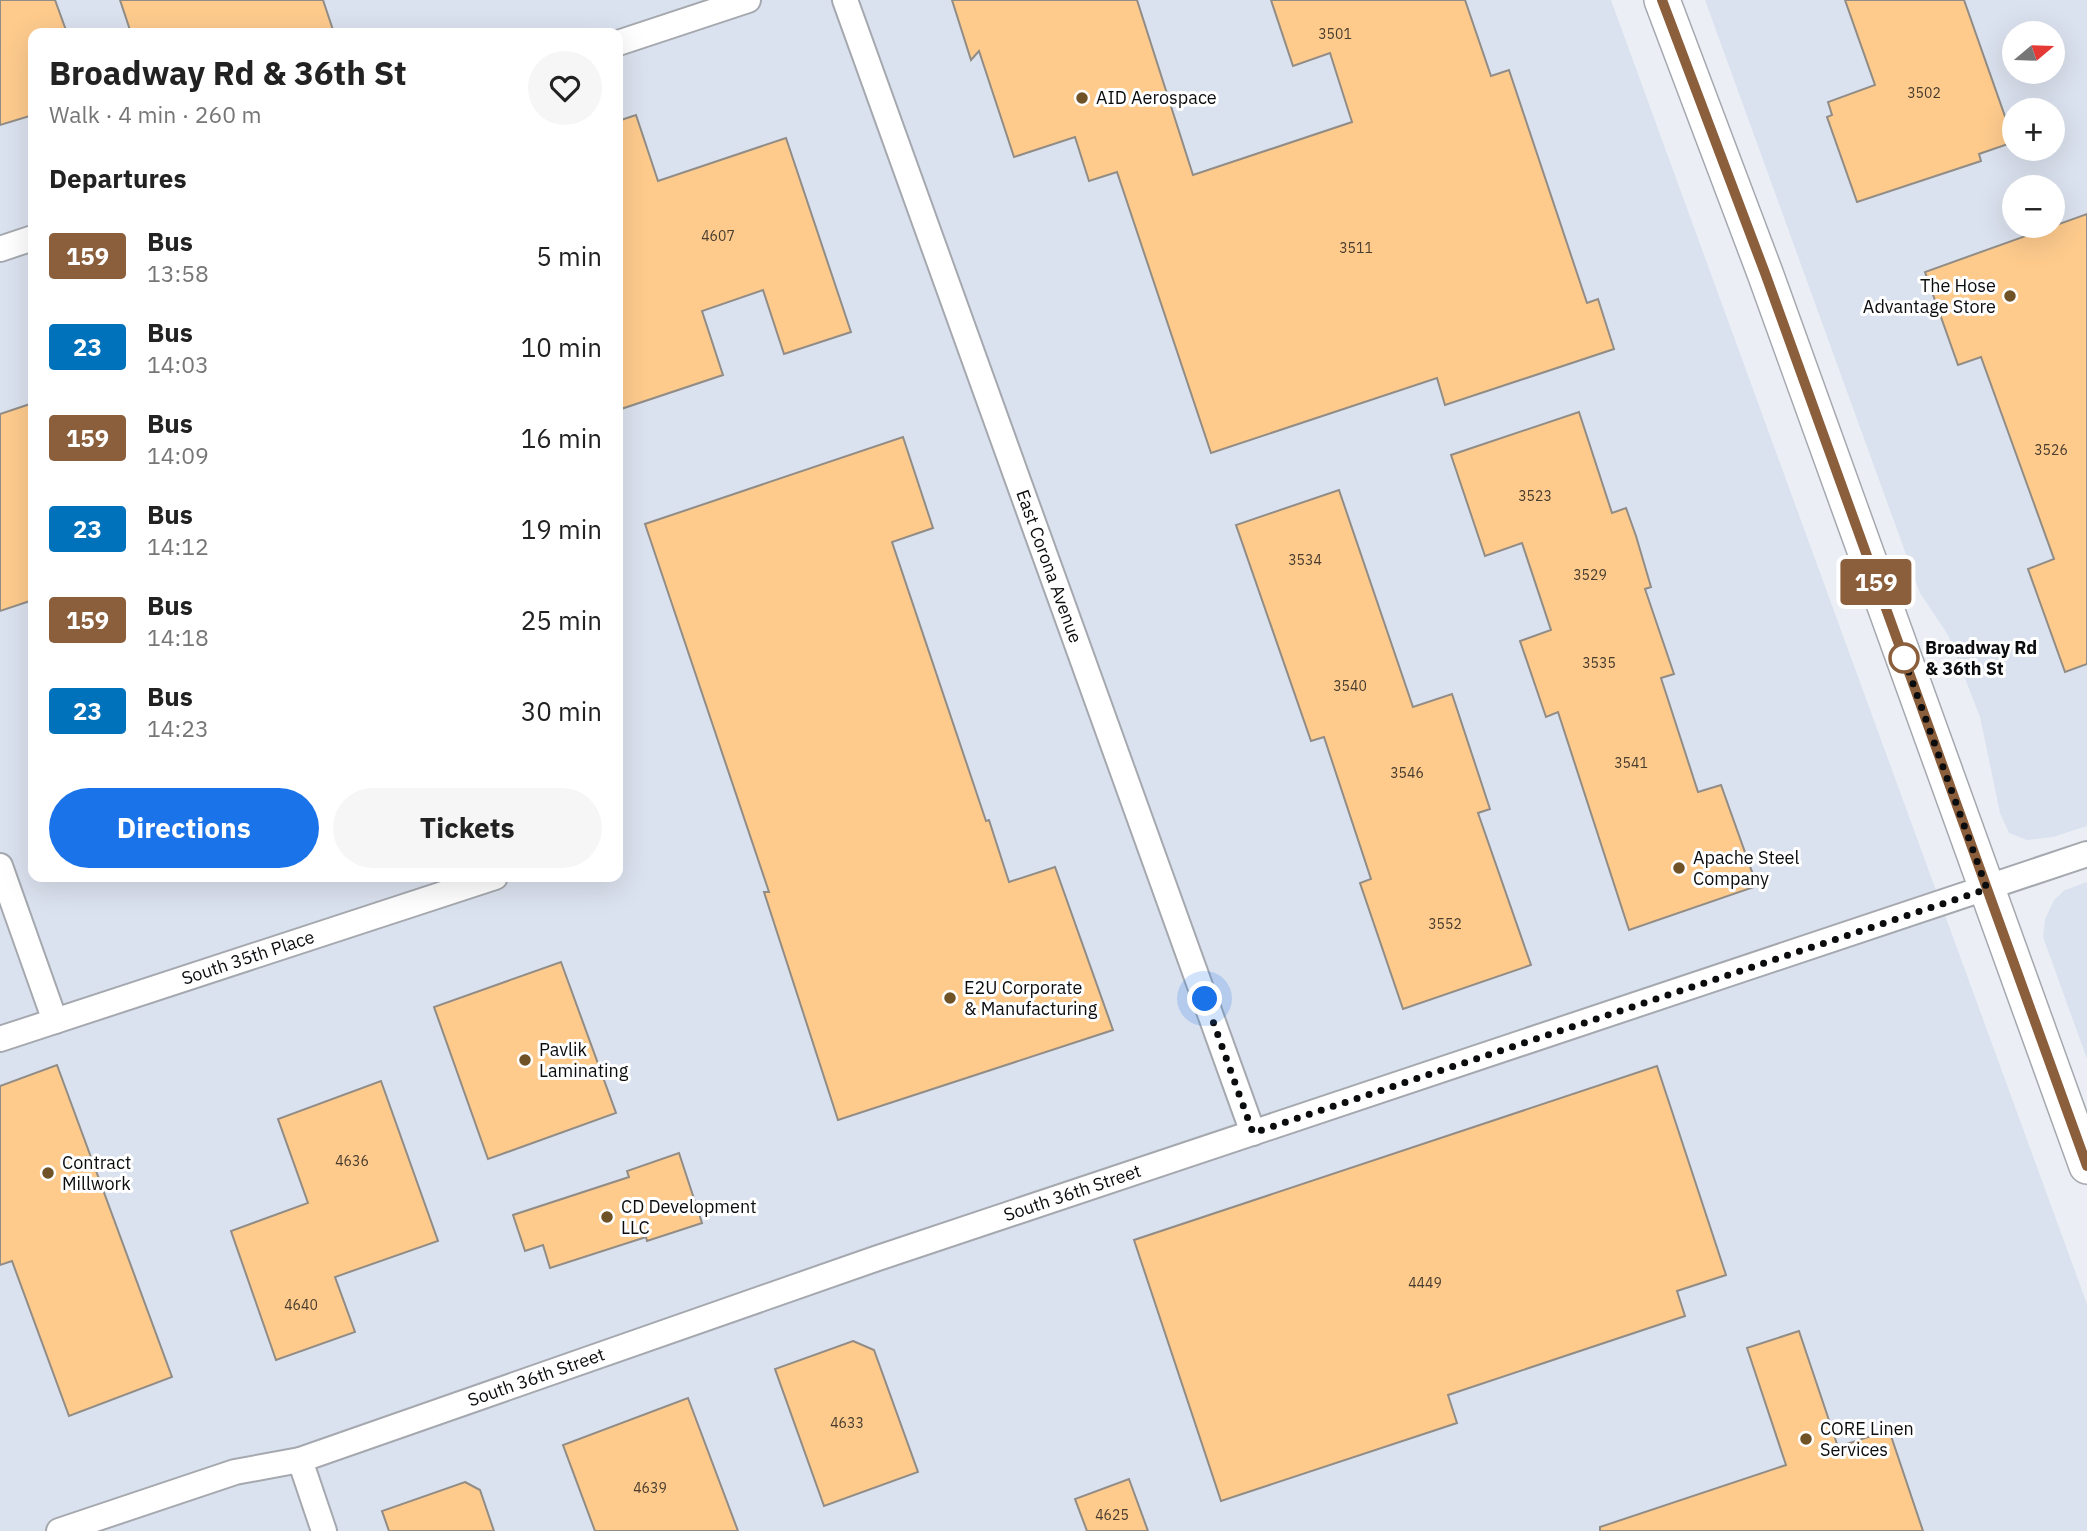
<!DOCTYPE html>
<meta charset="utf-8">
<style>
body{margin:0;font-family:"IBM Plex Sans",sans-serif;background:#f6f6f6;color:#222;height:100vh;display:flex;flex-direction:column;font-size:26px;white-space:nowrap}
*{box-sizing:border-box;margin:0}
p{font-size:23px;color:#767676}
.icon{flex:none;width:38px;height:38px;fill:none;stroke:currentColor;stroke-width:2;stroke-linecap:round;stroke-linejoin:round}
.map{position:relative;flex:1;overflow:hidden}
.panel{position:absolute;left:28px;top:28px;width:595px;height:854px;display:flex;flex-direction:column;background:#fff;border-radius:14px;box-shadow:0 7px 28px #0002}
.panel>*{flex:none}
.badge{padding:0 14px;border-radius:5px;font-size:24px;line-height:46px}
.needle{width:46px;rotate:71deg}
.buttons{position:absolute;left:2002px;top:21px;display:grid;gap:14px}
.buttons a{display:grid;place-items:center;width:63px;height:63px;border-radius:50%;background:#fff;box-shadow:0 7px 28px #0002;font-size:35px}
.you{position:absolute;width:35px;height:35px;margin:-18px;border:5px solid #fff;border-radius:50%;background:#1a73e8;box-shadow:0 0 0 10px #1a73e833}
.map>.badge{position:absolute;translate:-50% -50%;box-shadow:0 0 0 4px #fff}
h2{padding:0 21px;font-size:26px;line-height:63px}
.round{display:grid;place-items:center;flex:none;width:74px;height:74px;border-radius:37px;background:#f6f6f6}
.headline{display:flex;align-items:center;justify-content:space-between;height:119px;padding:0 21px}
h1{font-size:33px;font-weight:700;line-height:52px}
.button{display:flex;gap:14px;margin-top:auto;padding:14px 21px}
.button a{flex:1;height:80px;border-radius:42px;background:#1a73e8;color:#fff;font-size:28px;font-weight:700;line-height:80px;text-align:center}
.button a+a{background:#f6f6f6;color:#222}
ul{padding:0;list-style:none}
li{display:flex;align-items:center;gap:21px;height:91px;padding:0 21px}
li div{flex:1}
li b{display:block;font-size:26px}
li em{font-style:normal}
li .badge{min-width:77px;font-weight:700;text-align:center}
.map>svg:first-child{display:block}
.built{fill:#dbe2ef;fill-rule:evenodd}
.building{fill:#fecb8d;stroke:#918c86;stroke-width:2}
.lines{fill:none;stroke-linecap:round;stroke-linejoin:round}
.minor-casing{stroke:#a5a9af;stroke-width:28}
.secondary-casing{stroke:#a5a9af;stroke-width:38}
.minor{stroke:#fff;stroke-width:24}
.secondary{stroke:#fff;stroke-width:35}
.line-casing{stroke:#fff;stroke-width:16}
.line{stroke:#8b5e3c;stroke-width:10}
.walk{stroke:#0b0c0e;stroke-width:7;stroke-dasharray:0 12.6}
.poi-dot{fill:#705227;stroke:#fff;stroke-width:2.5}
.stop-dot{fill:#fff;stroke:#8b5e3c;stroke-width:3.5}
.labels{text-anchor:middle;stroke-width:6;stroke-linejoin:round;paint-order:stroke}
.number-label{font-size:14px;fill:#483c2e}
.poi-label{font-size:18px;fill:#0b0c0e;stroke:#fff;text-anchor:start}
.street-label{font-size:18px;fill:#0b0c0e;stroke:#fff}
.stop-label{font-size:18px;font-weight:bold;fill:#0b0c0e;stroke:#fff;text-anchor:start}
</style>
<div class="map">
<svg width="2087" height="1531" viewBox="0 0 2087 1531">
<rect width="100%" height="100%" fill="#ebeff5"/>
<g class="built">
<path d="M0,0H1611L2087,1304V1531H0ZM33,33H618V877H33Z"/>
<path d="M1705,0H2087V826L2053,837L2027,840L2009,833L2000,813L1980,717L1948,635L1920,593ZM2014,33H2053V72H2014ZM2014,110H2053V149H2014ZM2014,187H2053V226H2014Z"/>
<path d="M2087,882V1059L2043,937L2045,919L2054,900L2065,890Z"/>
</g>
<g class="building">
<path d="M0,0H55L67,33H33V115L0,125Z"/>
<path d="M120,0H323L334,33H131Z"/>
<path d="M952,0H1137L1193,175L1352,122L1330,53L1293,66L1271,0H1465L1491,76L1509,70L1587,303L1598,299L1614,349L1445,405L1437,378L1211,453L1117,172L1089,181L1075,137L1014,157L979,51L971,60Z"/>
<path d="M1845,0H1964L2014,142L1979,154L1981,161L1857,202L1827,117L1832,115L1828,102L1875,85Z"/>
<path d="M636,115L658,181L786,138L851,332L784,354L763,290L702,311L723,375L618,410V121Z"/>
<path d="M2087,214V664L2065,672L2028,569L2054,559L1981,357L1958,365L1925,272Z"/>
<path d="M33,403V600L0,611V414Z"/>
<path d="M1579,412L1612,513L1626,508L1636,536L1651,587L1645,589L1674,674L1661,678L1698,792L1721,785L1757,886L1629,930L1558,712L1546,717L1520,641L1551,630L1522,543L1485,556L1451,455Z"/>
<path d="M903,437L933,528L892,542L986,821L989,820L1009,882L1055,867L1113,1030L838,1120L764,892H769L645,524Z"/>
<path d="M1339,490L1413,707L1452,694L1490,809L1478,813L1531,965L1403,1009L1360,883L1371,879L1324,737L1311,741L1236,525Z"/>
<path d="M561,962L616,1113L488,1159L434,1007Z"/>
<path d="M57,1065L172,1377L69,1416L12,1261L0,1265V1086Z"/>
<path d="M1657,1066L1726,1275L1677,1291L1685,1316L1448,1395L1457,1423L1221,1501L1134,1240Z"/>
<path d="M381,1081L438,1241L335,1277L355,1332L276,1360L231,1231L308,1203L278,1119Z"/>
<path d="M679,1153L702,1223L647,1241L646,1237L550,1268L543,1245L525,1251L513,1215L629,1177L627,1171Z"/>
<path d="M1799,1331L1838,1447L1889,1430L1923,1531H1600V1527L1786,1465L1747,1348Z"/>
<path d="M853,1341L874,1350L918,1472L824,1506L775,1369Z"/>
<path d="M688,1398L738,1531H595L563,1445Z"/>
<path d="M1129,1479L1148,1531H1087L1075,1499Z"/>
<path d="M465,1482L480,1490L494,1531H389L382,1511Z"/>
</g>
<g class="lines">
<g class="minor-casing">
<g id="minor">
<path id="s1" d="M845,0L1253,1133"/>
<path d="M618,43L748,0"/>
<path d="M0,249L33,238"/>
<path d="M0,866L55,1021"/>
<path id="s2" d="M0,1039L495,877"/>
<path d="M300,1460L324,1531"/>
<path id="s3" d="M59,1531L235,1472L300,1460L875,1259L2087,854"/>
</g>
</g>
<g class="secondary-casing">
<path id="secondary" d="M1662,0L1765,273L2087,1166"/>
</g>
<use href="#minor" class="minor"/>
<use href="#secondary" class="secondary"/>
</g>
<g class="lines">
<g class="line-casing">
<path id="line" d="M1662,0L1765,273L2087,1166"/>
</g>
<use href="#line" class="line"/>
<path class="walk" d="M1205,999L1253,1133L1987,889L1903,656L1904,658"/>
</g>
<g class="poi-dot">
<circle cx="1082" cy="98" r="7"/>
<circle cx="2010" cy="296" r="7"/>
<circle cx="1679" cy="868" r="7"/>
<circle cx="950" cy="998" r="7"/>
<circle cx="525" cy="1060" r="7"/>
<circle cx="48" cy="1173" r="7"/>
<circle cx="607" cy="1217" r="7"/>
<circle cx="1806" cy="1439" r="7"/>
</g>
<circle class="stop-dot" cx="1904" cy="658" r="14"/>
<g class="labels">
<g class="number-label">
<text x="1335" y="39">3501</text>
<text x="1924" y="98">3502</text>
<text x="718" y="241">4607</text>
<text x="1356" y="253">3511</text>
<text x="2051" y="455">3526</text>
<text x="1535" y="501">3523</text>
<text x="1305" y="565">3534</text>
<text x="1590" y="580">3529</text>
<text x="1599" y="668">3535</text>
<text x="1350" y="691">3540</text>
<text x="1631" y="768">3541</text>
<text x="1407" y="778">3546</text>
<text x="1445" y="929">3552</text>
<text x="352" y="1166">4636</text>
<text x="1425" y="1288">4449</text>
<text x="301" y="1310">4640</text>
<text x="847" y="1428">4633</text>
<text x="650" y="1493">4639</text>
<text x="1112" y="1520">4625</text>
</g>
<g class="poi-label">
<text x="1096" y="104">AID Aerospace</text>
<text x="1996" y="292" text-anchor="end">The Hose<tspan x="1996" dy="21">Advantage Store</tspan></text>
<text x="1693" y="864">Apache Steel<tspan x="1693" dy="21">Company</tspan></text>
<text x="964" y="994">E2U Corporate<tspan x="964" dy="21">&amp; Manufacturing</tspan></text>
<text x="539" y="1056">Pavlik<tspan x="539" dy="21">Laminating</tspan></text>
<text x="62" y="1169">Contract<tspan x="62" dy="21">Millwork</tspan></text>
<text x="621" y="1213">CD Development<tspan x="621" dy="21">LLC</tspan></text>
<text x="1820" y="1435">CORE Linen<tspan x="1820" dy="21">Services</tspan></text>
</g>
<g class="street-label">
<text dy="6" stroke="none"><textPath href="#s1" startOffset="602">East Corona Avenue</textPath></text>
<text dy="6" stroke="none"><textPath href="#s2" startOffset="261">South 35th Place</textPath></text>
<text dy="6" stroke="none"><textPath href="#s3" startOffset="1069">South 36th Street</textPath></text>
<text dy="6" stroke="none"><textPath href="#s3" startOffset="502">South 36th Street</textPath></text>
</g>
<g class="stop-label">
<text x="1925" y="654">Broadway Rd<tspan x="1925" dy="21">&amp; 36th St</tspan></text>
</g>
</g>
</svg>
<div class="buttons">
<a><svg class="needle" viewBox="-14 -14 28 28"><path d="M0-13l5 13h-10z" fill="#e53935"/><path d="M0 13l5-13h-10z" fill="#767676"/></svg></a>
<a>+</a>
<a>−</a>
</div>
<div class="you" style="left:1205px;top:999px"></div>
<b class="badge" style="left:1876px;top:582px;background:#8b5e3c;color:#fff">159</b>
<section class="panel">
<div class="headline"><div><h1>Broadway Rd &amp; 36th St</h1><p>Walk · 4 min · 260 m</p></div><a class="round"><svg class="icon" aria-label="heart" viewBox="0 0 24 24"><path d="M12 20l-8-8c-3-5 5-10 8-4 3-6 11-1 8 4z"/></svg></a></div>
<h2>Departures</h2>
<ul>
<li><span class="badge" style="background:#8b5e3c;color:#fff">159</span><div><b>Bus</b><p>13:58</p></div><em>5 min</em></li>
<li><span class="badge" style="background:#0072bc;color:#fff">23</span><div><b>Bus</b><p>14:03</p></div><em>10 min</em></li>
<li><span class="badge" style="background:#8b5e3c;color:#fff">159</span><div><b>Bus</b><p>14:09</p></div><em>16 min</em></li>
<li><span class="badge" style="background:#0072bc;color:#fff">23</span><div><b>Bus</b><p>14:12</p></div><em>19 min</em></li>
<li><span class="badge" style="background:#8b5e3c;color:#fff">159</span><div><b>Bus</b><p>14:18</p></div><em>25 min</em></li>
<li><span class="badge" style="background:#0072bc;color:#fff">23</span><div><b>Bus</b><p>14:23</p></div><em>30 min</em></li>
</ul>
<div class="button"><a>Directions</a><a>Tickets</a></div>
</section>
</div>
